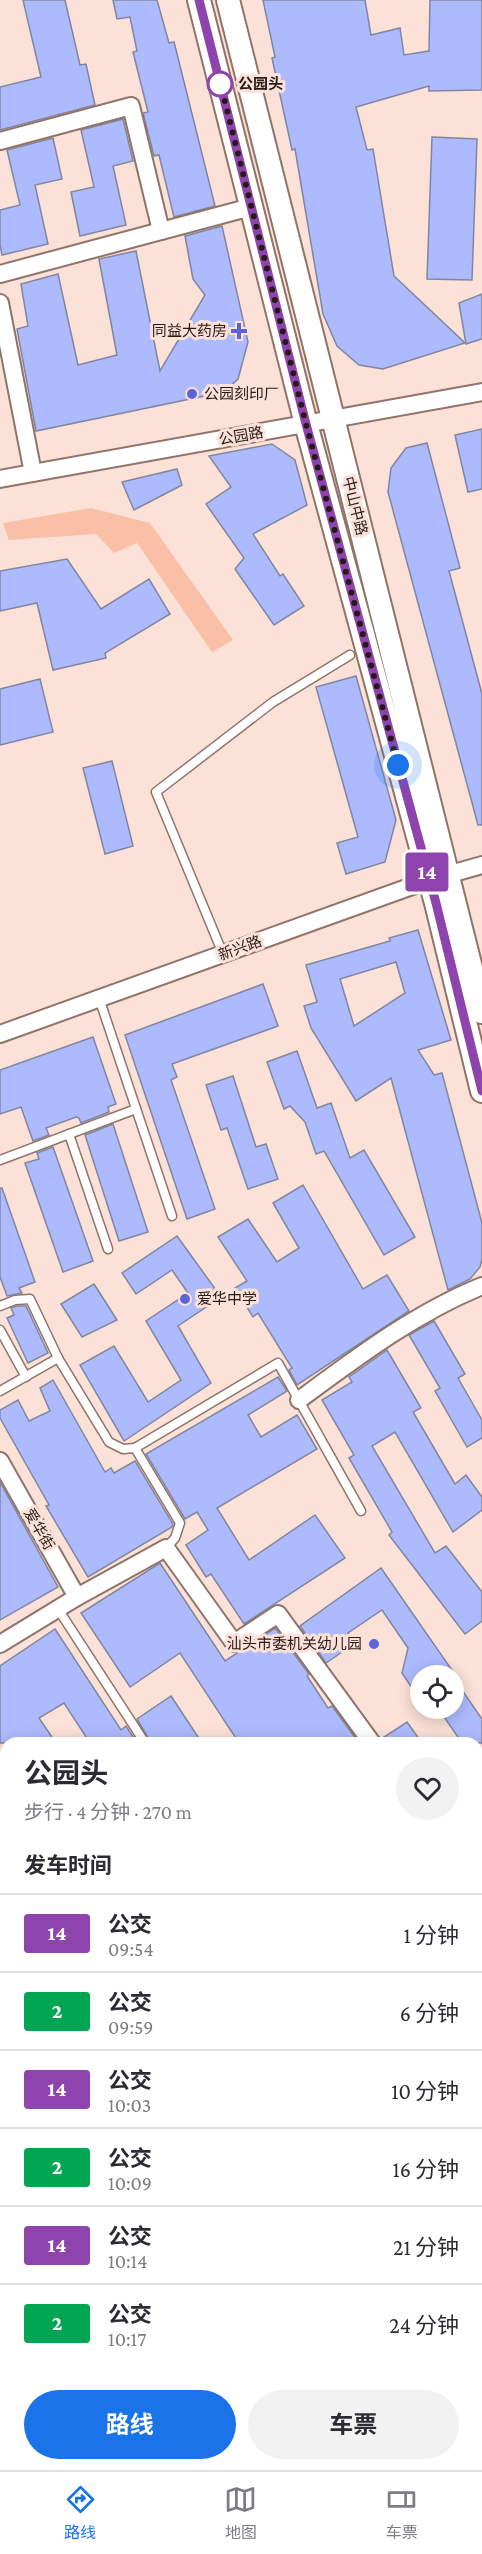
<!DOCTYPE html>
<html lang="zh">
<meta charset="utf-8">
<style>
body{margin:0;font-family:"Crimson Pro","Noto Sans SC",serif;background:#f2f2f3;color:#2b2b33;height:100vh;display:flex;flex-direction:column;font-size:22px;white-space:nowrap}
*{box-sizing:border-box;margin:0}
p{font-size:20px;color:#7c7c81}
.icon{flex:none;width:33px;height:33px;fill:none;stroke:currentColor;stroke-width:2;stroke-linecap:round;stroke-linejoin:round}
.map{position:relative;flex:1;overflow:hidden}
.details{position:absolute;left:0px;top:1737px;width:483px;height:734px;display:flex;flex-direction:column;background:#fff;border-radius:18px 18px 0 0;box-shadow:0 3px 15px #0003}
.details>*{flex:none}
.badge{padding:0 12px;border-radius:4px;font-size:21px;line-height:39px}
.tools{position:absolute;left:410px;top:1665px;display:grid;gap:12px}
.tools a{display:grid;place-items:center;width:54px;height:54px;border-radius:50%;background:#fff;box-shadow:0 3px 15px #0003;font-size:30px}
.you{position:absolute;width:30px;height:30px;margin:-15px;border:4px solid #fff;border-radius:50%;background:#1a73e8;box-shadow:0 0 0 9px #1a73e833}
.map>.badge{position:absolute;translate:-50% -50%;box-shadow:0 0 0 3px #fff}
h2{padding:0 24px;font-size:22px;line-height:54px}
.round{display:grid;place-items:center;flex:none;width:63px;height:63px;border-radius:32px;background:#f2f2f3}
.overview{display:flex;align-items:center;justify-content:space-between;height:102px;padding:0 24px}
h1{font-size:28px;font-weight:700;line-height:45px}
.button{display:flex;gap:12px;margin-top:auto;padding:12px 24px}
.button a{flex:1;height:69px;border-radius:36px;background:#1a73e8;color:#fff;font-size:24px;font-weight:700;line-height:69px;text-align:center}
.button a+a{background:#f2f2f3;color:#2b2b33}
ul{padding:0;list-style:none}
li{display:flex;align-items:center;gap:18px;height:78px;padding:0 24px;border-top:2px solid #e1e1e2}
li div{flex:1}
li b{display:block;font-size:22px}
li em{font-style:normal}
li .badge{min-width:66px;font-weight:700;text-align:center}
.menu{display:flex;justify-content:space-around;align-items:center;height:84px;border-top:2px solid #e1e1e2;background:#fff;font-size:16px;color:#7c7c81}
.menu a{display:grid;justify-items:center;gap:3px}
.menu .active{color:#1a73e8}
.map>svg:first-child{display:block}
.green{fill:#fabfa7}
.building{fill:#adbafe;stroke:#80869f;stroke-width:1.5;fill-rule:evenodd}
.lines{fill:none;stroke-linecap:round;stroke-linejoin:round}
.service-casing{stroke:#907469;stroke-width:11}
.minor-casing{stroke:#907469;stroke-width:20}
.tertiary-casing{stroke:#907469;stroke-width:22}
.secondary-casing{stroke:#907469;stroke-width:26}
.service{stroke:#fff;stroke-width:8}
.minor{stroke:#fff;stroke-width:16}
.tertiary{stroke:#fff;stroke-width:20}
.secondary{stroke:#fff;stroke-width:22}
.line-casing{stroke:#fff;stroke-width:14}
.line{stroke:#8e44ad;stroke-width:9}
.walk{stroke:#251a16;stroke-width:6;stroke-dasharray:0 10.8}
.stop-dot{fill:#fff;stroke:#8e44ad;stroke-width:3}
.poi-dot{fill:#5a63da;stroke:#fbe1d7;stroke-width:2}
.labels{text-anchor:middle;stroke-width:6;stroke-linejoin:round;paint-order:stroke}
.stop-label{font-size:15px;font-weight:bold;fill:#251a16;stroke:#fbe1d7;text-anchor:start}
.poi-label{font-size:15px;fill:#251a16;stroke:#fbe1d7;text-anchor:end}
.street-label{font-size:15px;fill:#251a16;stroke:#fbe1d7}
</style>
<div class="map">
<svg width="482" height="2470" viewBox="0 0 482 2470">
<rect width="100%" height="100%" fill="#fbe1d7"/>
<path class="green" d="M91,508L150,523L233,640L212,652L137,543L114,553L96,534L9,540L3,523Z"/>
<g class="building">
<path d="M23,0H65L80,65L86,64L95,105L0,130V87L41,77Z"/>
<path d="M113,0H157L169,43L174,42L215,206L174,217L159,155L154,156L143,113L148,112L133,52L137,51L130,17L117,19Z"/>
<path d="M263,0H365L371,35L400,28L404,55L429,51L430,0H482V90L429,91V86L356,107L367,150L373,149L394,276L465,343L383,369L359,365L337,346L323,314L295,149L292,150L272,58L275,57Z"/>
<path d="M123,119L133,161L113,166L126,225L80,236L71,192L94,187L81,130Z"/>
<path d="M432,137L477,139L472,280L427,279Z"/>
<path d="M53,138L62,179L35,185L48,244L2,255L0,245V210L20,205L7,150Z"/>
<path d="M222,226L248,342L238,379L224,392L36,431L17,329L28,326L21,284L58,274L78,365L117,355L99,259L136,251L160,371L205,295L193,279L185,236Z"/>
<path d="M482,294V339L466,344L459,303Z"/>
<path d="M482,429V489L468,492L455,435Z"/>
<path d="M427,443L460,568L449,571L482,694V825H478L388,492L391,468L406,448Z"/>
<path d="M272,444L295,460L307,505L253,534L280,576L283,574L304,606L274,625L235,569L244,558L206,504L231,487L209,456Z"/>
<path d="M177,469L182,485L134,510L122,482Z"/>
<path d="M67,559L101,609L149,579L170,614L105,653L106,658L53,670L37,603L0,611V571Z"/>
<path d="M356,676L396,820L385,862L346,874L337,843L358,837L316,687Z"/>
<path d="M40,679L53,732L0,745V689Z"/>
<path d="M112,761L133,846L105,854L83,768Z"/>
<path d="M418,930L451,1040L418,1050L434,1075L442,1073L482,1223V1259L480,1267L470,1279L448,1290L391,1078L356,1101L311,1028L304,1006L317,1002L306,965L390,941L389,938ZM396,962L405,993L354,1026L340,979Z"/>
<path d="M263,984L278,1026L172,1064L177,1077L171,1080L215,1209L187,1219L125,1035Z"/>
<path d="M93,1037L116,1104L108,1107L109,1112L81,1123L79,1118L76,1117L46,1128L49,1135L33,1141L21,1107L0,1114V1070Z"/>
<path d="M297,1051L317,1108L331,1103L350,1158L364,1150L415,1237L384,1255L324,1151L316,1154L305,1122L290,1106L284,1109L267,1062Z"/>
<path d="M233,1076L256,1147L266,1144L278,1179L248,1189L227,1128L221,1130L206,1085Z"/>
<path d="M113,1124L148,1232L119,1241L85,1135Z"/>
<path d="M53,1147L93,1261L63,1272L25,1163L39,1159L37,1153Z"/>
<path d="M303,1185L363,1289L387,1275L409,1311L297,1385L289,1370L292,1368L258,1313L253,1317L235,1288L247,1281L218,1237L248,1219L277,1262L299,1248L273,1203Z"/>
<path d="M0,1188H2L35,1282L19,1288L22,1293L7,1296L0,1277Z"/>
<path d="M177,1236L221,1297L178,1326L211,1383L124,1441L80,1365L114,1346L148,1402L181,1380L146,1321L188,1293L172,1270L136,1294L122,1273Z"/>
<path d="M94,1284L117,1320L82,1337L61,1304Z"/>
<path d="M16,1306H26L48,1353L28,1363L7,1318L14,1315L11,1308Z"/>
<path d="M434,1321L465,1374L458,1378L482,1420V1438L467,1447L435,1391L440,1388L409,1335Z"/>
<path d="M387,1350L421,1408L413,1412L455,1484L466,1475L482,1497V1510L453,1532L395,1432L372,1446L435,1553L446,1546L482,1592V1621L465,1634L389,1535L392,1532L349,1458L354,1455L322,1400L352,1382L349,1377Z"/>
<path d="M278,1377L287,1391L248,1415L261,1437L297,1415L317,1449L217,1508L249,1560L315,1515L345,1558L244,1624L211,1574L206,1577L186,1545L208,1530L197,1512L185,1519L146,1454Z"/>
<path d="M53,1380L105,1472L111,1468L114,1473L135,1461L173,1524L172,1527L88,1577L46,1506L49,1505L0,1418V1410L18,1400L29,1421L50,1411L40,1388Z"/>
<path d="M0,1482L58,1587L0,1620Z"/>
<path d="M160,1563L225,1661L275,1628L309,1674L307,1676L328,1708L332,1706L359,1743H239L180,1653L130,1687L81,1613Z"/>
<path d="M381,1568L456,1676H420V1700L402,1673L408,1648L382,1610L348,1633L355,1643L326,1663L300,1626Z"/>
<path d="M55,1629L121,1730L126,1726L137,1743H90L64,1703L39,1718L56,1743H0V1666Z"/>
<path d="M453,1677L482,1719V1743H462L438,1708H453Z"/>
<path d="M171,1696L202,1743H151L137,1719Z"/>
<path d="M407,1722L422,1743H382L381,1739Z"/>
</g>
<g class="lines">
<g class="service-casing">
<g id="service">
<path d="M223,954L156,792L273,702L350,655"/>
<path d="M99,998L172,1216"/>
<path d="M69,1134L108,1249"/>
<path d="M0,1160L136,1109"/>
<path d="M0,1306L15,1300L30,1299L58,1358L109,1442L123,1449L135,1448L180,1523L175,1538L166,1548"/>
<path d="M0,1330L26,1377"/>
<path d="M0,1391L58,1358"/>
<path d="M135,1448L278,1363L361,1511"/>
<path d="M58,1609L145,1743"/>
<path d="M477,1792L482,1788"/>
</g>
</g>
<g class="minor-casing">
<g id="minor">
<path d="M0,141L131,106L161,231"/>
<path d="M0,274L251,207"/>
<path d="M0,303L33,473"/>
<path d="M0,479L482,392"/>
<path d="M0,1034L429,880L482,865"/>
<path d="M299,1400C356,1358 415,1313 482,1286"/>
<path d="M0,1461L77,1597"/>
<path d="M0,1644L77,1597L166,1548L234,1643L278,1614L372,1743"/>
<path d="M0,1859L6,1869"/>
<path d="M0,2000L6,1996"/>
</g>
</g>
<g class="tertiary-casing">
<g id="tertiary">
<path d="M477,2096L482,2092"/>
<path d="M477,2125L482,2121"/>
<path d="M0,2464L6,2460"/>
<path d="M38,2470L45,2464"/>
</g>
</g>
<g class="secondary-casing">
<g id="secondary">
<path d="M199,0L306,424L436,903L482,1091"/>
<path d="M228,0L482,1012"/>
</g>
</g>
<use href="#service" class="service"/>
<use href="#minor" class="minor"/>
<use href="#tertiary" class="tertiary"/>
<use href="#secondary" class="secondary"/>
</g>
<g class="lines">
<g class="line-casing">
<path id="line" d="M199,0L306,424L436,903L482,1091"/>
</g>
<use href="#line" class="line"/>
<path class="walk" d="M220,84V82L306,424L398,765"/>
</g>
<circle class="stop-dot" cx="220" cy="84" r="12"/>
<g class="poi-dot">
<path d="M236 322h6v6h6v6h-6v6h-6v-6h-6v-6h6z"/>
<circle cx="192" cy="394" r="6"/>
<circle cx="185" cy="1299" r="6"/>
<circle cx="374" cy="1644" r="6"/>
</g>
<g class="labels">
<g class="stop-label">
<text x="238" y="89">公园头</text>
</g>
<g class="poi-label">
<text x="227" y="336">同益大药房</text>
<text x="204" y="399" text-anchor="start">公园刻印厂</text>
<text x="197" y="1304" text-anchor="start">爱华中学</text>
<text x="362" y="1649">汕头市委机关幼儿园</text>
</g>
<g class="street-label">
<text transform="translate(241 436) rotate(-10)" y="5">公园路</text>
<text transform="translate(355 506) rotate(76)" y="5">中山中路</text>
<text transform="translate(240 948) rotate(-20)" y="5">新兴路</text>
<text transform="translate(39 1529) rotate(60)" y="5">爱华街</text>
</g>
</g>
</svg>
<div class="tools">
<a><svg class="icon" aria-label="locate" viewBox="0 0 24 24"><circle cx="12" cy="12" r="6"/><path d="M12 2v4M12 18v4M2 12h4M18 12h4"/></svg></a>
</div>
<div class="you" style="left:398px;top:765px"></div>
<b class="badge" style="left:427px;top:872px;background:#8e44ad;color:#fff">14</b>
<section class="details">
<div class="overview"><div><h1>公园头</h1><p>步行 · 4 分钟 · 270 m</p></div><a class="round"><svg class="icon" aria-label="heart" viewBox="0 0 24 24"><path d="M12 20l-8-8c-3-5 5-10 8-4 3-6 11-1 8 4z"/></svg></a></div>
<h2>发车时间</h2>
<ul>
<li><span class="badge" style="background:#8e44ad;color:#fff">14</span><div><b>公交</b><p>09:54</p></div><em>1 分钟</em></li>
<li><span class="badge" style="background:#00a651;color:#fff">2</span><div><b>公交</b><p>09:59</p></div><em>6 分钟</em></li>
<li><span class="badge" style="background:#8e44ad;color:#fff">14</span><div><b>公交</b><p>10:03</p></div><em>10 分钟</em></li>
<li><span class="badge" style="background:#00a651;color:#fff">2</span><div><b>公交</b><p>10:09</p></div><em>16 分钟</em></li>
<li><span class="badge" style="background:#8e44ad;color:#fff">14</span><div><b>公交</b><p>10:14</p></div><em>21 分钟</em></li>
<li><span class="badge" style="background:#00a651;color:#fff">2</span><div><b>公交</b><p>10:17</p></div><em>24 分钟</em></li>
</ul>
<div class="button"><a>路线</a><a>车票</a></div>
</section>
</div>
<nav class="menu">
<a class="active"><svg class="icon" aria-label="directions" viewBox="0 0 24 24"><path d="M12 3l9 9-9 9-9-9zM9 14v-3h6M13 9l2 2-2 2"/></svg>路线</a>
<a><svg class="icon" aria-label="map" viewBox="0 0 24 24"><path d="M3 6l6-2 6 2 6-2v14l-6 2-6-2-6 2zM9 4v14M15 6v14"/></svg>地图</a>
<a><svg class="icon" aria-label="tickets" viewBox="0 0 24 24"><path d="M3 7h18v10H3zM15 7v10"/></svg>车票</a>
</nav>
